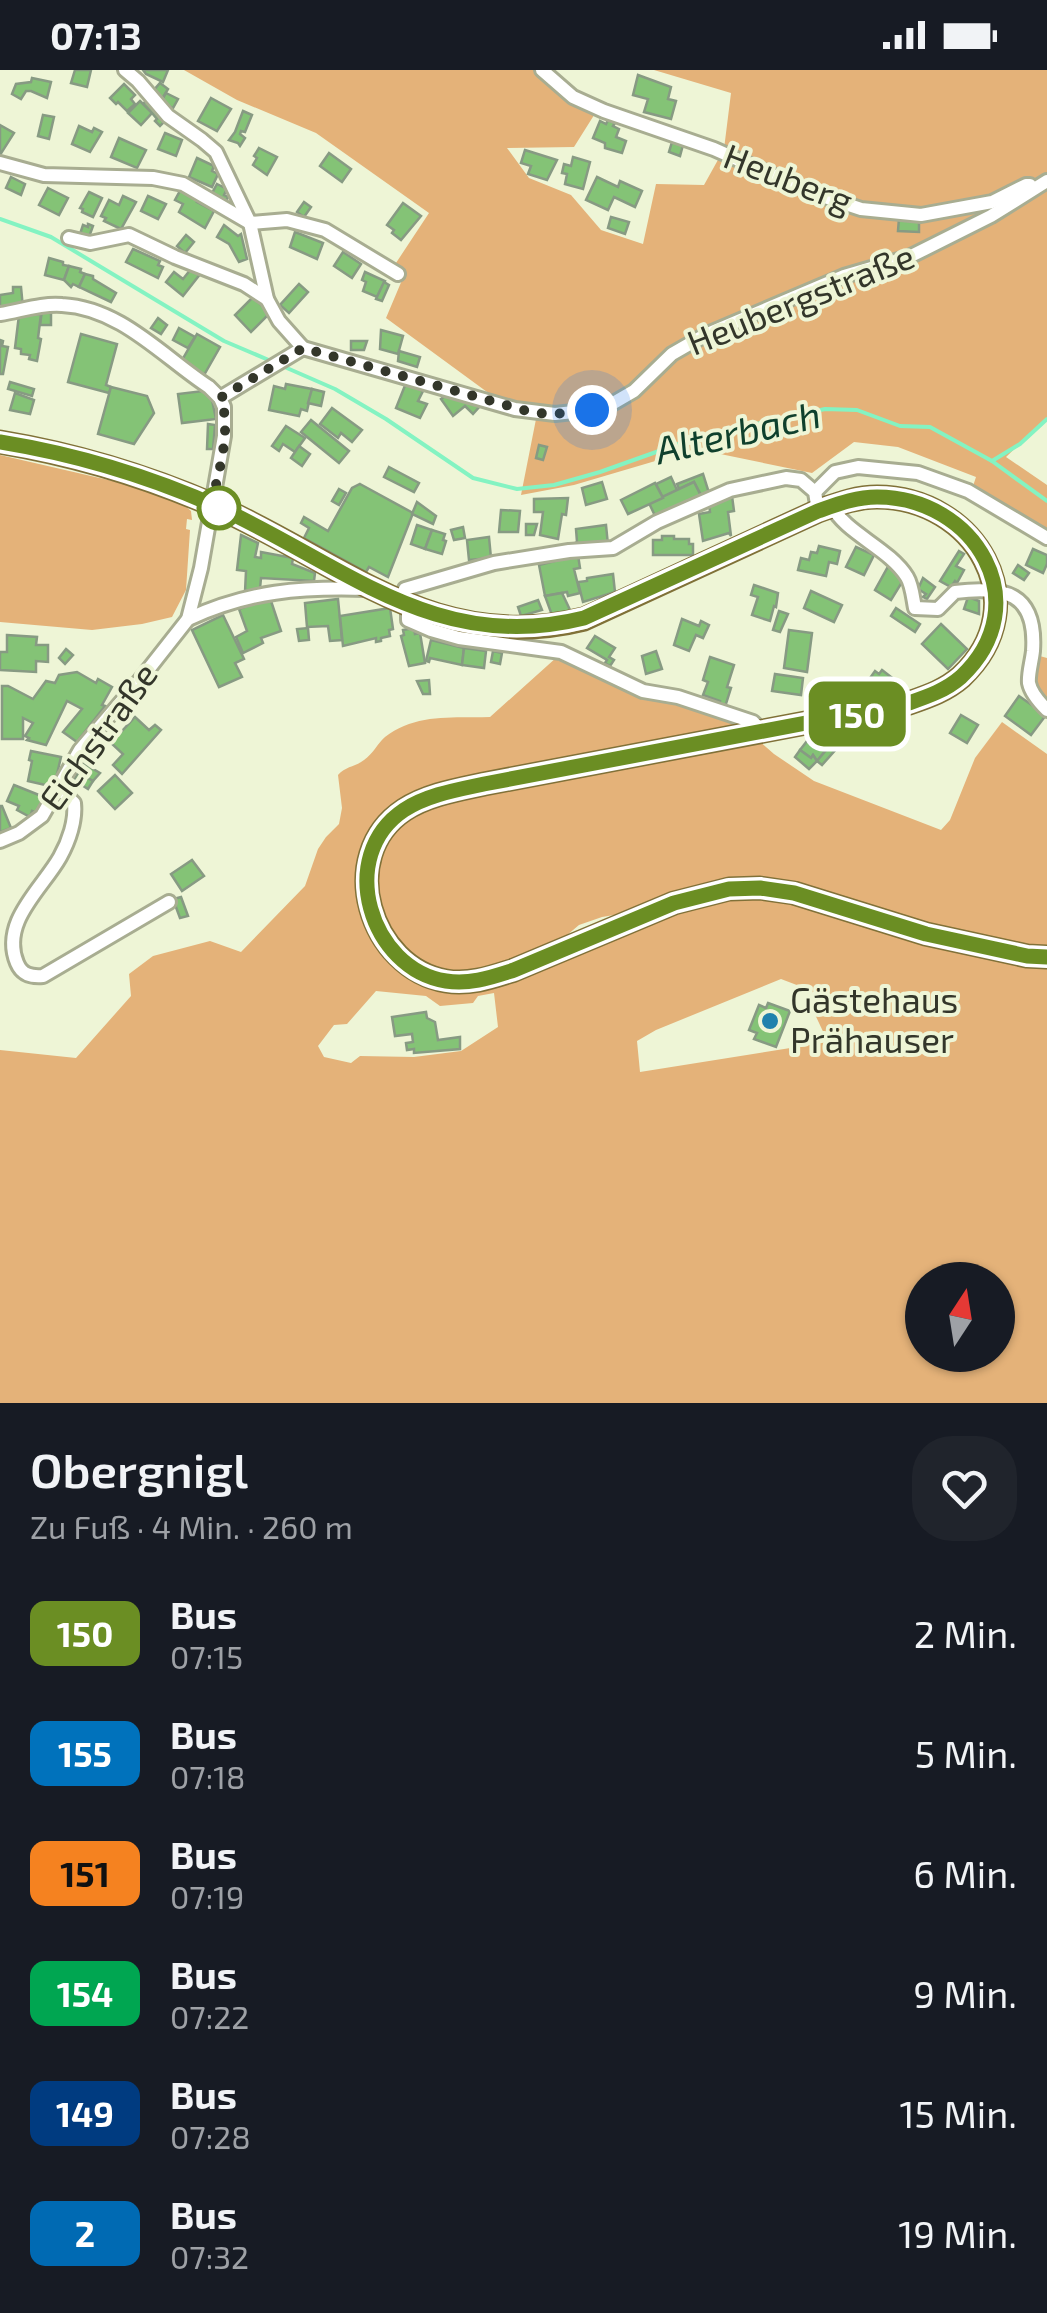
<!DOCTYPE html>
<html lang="de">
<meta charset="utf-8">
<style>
body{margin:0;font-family:"Exo 2",sans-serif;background:#20242c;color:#f1f3f6;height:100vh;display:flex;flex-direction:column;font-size:38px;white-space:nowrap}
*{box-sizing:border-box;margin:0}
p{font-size:32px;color:#9ea1a6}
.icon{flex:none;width:55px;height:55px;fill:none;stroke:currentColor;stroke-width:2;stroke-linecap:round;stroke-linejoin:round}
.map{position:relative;height:1333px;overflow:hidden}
.details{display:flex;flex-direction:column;background:#171b24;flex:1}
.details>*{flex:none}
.badge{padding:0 20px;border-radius:15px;font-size:35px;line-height:65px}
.needle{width:65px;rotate:12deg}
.fabs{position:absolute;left:905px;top:1192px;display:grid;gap:20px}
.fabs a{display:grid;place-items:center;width:110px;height:110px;border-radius:50%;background:#171b24;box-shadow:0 2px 8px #0004;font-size:50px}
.you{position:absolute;width:50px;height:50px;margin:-25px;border:8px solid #fff;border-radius:50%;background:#1a73e8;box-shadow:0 0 0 15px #1a73e833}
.map>.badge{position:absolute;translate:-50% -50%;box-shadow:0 0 0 5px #fff}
.round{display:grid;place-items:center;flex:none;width:105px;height:105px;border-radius:40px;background:#20242c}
.summary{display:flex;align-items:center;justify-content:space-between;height:170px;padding:0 30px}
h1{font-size:48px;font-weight:600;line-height:75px}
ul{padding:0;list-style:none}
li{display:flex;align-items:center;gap:30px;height:120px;padding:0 30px}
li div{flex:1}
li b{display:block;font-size:38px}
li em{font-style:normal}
li .badge{min-width:110px;font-weight:700;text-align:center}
.status{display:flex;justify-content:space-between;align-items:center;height:70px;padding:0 50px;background:#171b24;direction:ltr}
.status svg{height:28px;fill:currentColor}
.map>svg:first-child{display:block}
.green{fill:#e4b279;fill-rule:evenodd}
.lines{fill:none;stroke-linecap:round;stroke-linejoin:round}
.stream{stroke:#84f3c2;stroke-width:4}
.building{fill:#84c376;stroke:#879a83;stroke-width:2.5}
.minor-casing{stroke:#a8ad91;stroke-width:18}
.primary-casing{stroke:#807138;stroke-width:25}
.minor{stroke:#fff;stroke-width:12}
.primary{stroke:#cbbd8c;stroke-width:20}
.line-casing{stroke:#fff;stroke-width:22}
.line{stroke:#6b8e23;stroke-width:15}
.walk{stroke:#33362a;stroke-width:10;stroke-dasharray:0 18}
.stop-dot{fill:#fff;stroke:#6b8e23;stroke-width:5}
.poi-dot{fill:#2082ad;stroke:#eef5d6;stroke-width:4}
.labels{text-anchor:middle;stroke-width:8;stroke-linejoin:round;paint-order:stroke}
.street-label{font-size:35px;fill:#33362a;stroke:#eef5d6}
.poi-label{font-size:35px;fill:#33362a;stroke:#eef5d6;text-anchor:start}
.water-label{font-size:38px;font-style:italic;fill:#0f402d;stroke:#eef5d6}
</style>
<div class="status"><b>07:13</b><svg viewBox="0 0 49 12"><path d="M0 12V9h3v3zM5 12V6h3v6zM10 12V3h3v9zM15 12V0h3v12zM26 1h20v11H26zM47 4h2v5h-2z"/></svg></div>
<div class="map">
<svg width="1047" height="1333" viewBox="0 0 1047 1333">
<rect width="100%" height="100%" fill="#eef5d6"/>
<g class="green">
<path d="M184,0H537L596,42L574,77L507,78L529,108L571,125L601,160L643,174L656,114L704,115L724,79L731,23L654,0H1047V348L1006,387L1047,415V462L972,419L976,407L898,377L854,372L812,403L696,379L574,415L521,425L538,339L498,330L386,248L405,203L394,196L429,143L316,63L237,30Z"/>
<path d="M0,385L117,412L183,434L191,441L192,450L187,449L186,459L190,460L186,520L172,547L142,554L92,560L0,552Z"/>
<path d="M1036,585L1047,588V630L1035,615Z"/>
<path d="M557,587L748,656L403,729C345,767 346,837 386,888C394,897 404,907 416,913C433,921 451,922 470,920L671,844L716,832L748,828L803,834L1047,896V1333H0V980L76,988L131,926L129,904L153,886L210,871L241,882L305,816L318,779L326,767L339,754L342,738L338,705C346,696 355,697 364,690C373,684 377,674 385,667C415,643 454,648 490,647ZM781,909L802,917L828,972L640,1002L637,971L656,960ZM376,921L426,926L440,936L473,933L478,926L494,923L498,957L461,981L414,987L360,986L351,993L324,987L318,976L334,955L347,954ZM922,1210H998V1285H922Z"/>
<path d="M1002,652L1047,684V880L932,858L765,810L632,842L602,847L579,855L554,876L477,903L435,899L417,892L390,866L375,822L378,791L389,768L414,744L452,728L758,670L774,684L814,711L941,760L950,750L975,688Z"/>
</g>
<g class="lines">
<g class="stream">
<path d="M0,149L51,167L224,271L271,291"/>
<path d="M280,295L335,319L386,349L473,408L517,419L554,415L600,402L701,366L825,339L857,340L900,356L930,357L992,391L1047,431"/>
<path d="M992,391L1020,374L1047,349"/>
</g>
</g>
<g class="building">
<path d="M75,0H91L87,17L71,13Z"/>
<path d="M143,0H168L163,12L146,4Z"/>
<path d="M638,5L671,17L668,29L676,31L671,49L644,42L648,29L633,25Z"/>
<path d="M32,8L51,12L47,28L31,21H26L21,29L12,24L16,14L31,12Z"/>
<path d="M160,13L168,19L162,29L153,21Z"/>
<path d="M124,14L135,25L131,29L135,34L127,41L118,32L116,34L110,28Z"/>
<path d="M166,23L178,29L173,38L161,32Z"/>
<path d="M211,28L231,39L217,61L198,51Z"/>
<path d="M148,29L165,51L160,56L155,51L157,49L152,43L143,34Z"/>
<path d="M140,31L152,43L141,55L128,43Z"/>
<path d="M243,41L252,45L245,62L241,61L240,64L245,68L240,76L238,73L229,70L235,62Z"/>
<path d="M43,45L54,47L49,69L38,66Z"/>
<path d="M608,50L615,53L613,56L619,59L616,67L626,71L622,83L605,78V73L593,68L600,51L606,54Z"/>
<path d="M0,55L14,63L0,85Z"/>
<path d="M79,56L92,62L94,58L102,62L90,82L72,74Z"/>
<path d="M165,63L182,70L176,86L158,79Z"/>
<path d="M119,68L146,80L137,98L111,87Z"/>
<path d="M672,72L683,75L680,86L669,82Z"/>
<path d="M259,78L277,87L267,105L253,95L257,88L254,86Z"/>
<path d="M525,80L557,90L547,110L528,104L531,96L521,93Z"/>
<path d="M329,83L351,99L342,112L320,96Z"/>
<path d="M573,87L590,92L583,119L565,114L567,104L562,103L564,94L571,96Z"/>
<path d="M197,88L214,96L212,101L218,104L212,117L189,107Z"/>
<path d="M11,107L25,114L21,125L6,118Z"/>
<path d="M597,107L618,117L620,111L642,121L635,137L614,127L608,140L586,130Z"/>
<path d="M217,114L227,119L224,125L228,127L225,133L211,125Z"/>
<path d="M48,118L68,128L59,145L39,135Z"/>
<path d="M181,119L199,129L197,132L214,141L205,158L179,142L183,134L175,130Z"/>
<path d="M89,122L102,128L93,147L82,142L83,139L80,138Z"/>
<path d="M123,126L136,132L121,159L104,151L106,148L101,146L109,130L119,135Z"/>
<path d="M148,126L166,134L158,149L141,141Z"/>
<path d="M304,132L311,137L304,147L297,142Z"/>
<path d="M403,133L421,146L401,170L392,163L394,160L387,155Z"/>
<path d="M611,147L629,152L625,164L608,158Z"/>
<path d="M899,148L919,149V162L898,161Z"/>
<path d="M88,154L93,156L89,167L80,164L83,155L88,157Z"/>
<path d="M224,155L238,166L241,164L247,189L239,192L229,174L217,167Z"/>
<path d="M295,162L323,173L317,189L290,177Z"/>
<path d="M186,165L194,172L185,183L177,176Z"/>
<path d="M133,179L160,191L158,195L163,197L158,208L126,192Z"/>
<path d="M343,182L361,194L352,208L334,196Z"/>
<path d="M49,188L63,192V195L69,196L64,210L45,205Z"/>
<path d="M69,196L81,199L80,202L85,204L79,217L73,214L71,217L64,210Z"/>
<path d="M191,199L201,203L183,226L166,212L174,202L183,209Z"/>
<path d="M365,202L385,211L377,227L363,221L366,212L362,210Z"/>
<path d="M85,204L93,206V209L116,223L111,232L79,217Z"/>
<path d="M384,212L389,215L382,231L376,229Z"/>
<path d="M299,214L308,222L289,243L280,235Z"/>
<path d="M13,217H21L23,238L0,240V225L13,223Z"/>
<path d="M253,227L270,243L251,262L235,245Z"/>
<path d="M42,240H51V255H40Z"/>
<path d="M41,244L38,268L41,269L37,291L29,289L30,285L21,284V279L15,278L19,245Z"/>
<path d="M158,248L167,255L161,264L151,258Z"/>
<path d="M179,258L195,267L188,278L173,270Z"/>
<path d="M381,260L403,266L398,284L380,279Z"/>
<path d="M81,264L117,274L106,315L111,317L109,323L68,312Z"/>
<path d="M197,264L220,277L204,305L181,292Z"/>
<path d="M0,270L3,271L2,276L8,277L3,304H0Z"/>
<path d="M351,271H367L364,280H351Z"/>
<path d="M399,281L420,287L417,297L398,291Z"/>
<path d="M10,312L34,319L32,326L8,319Z"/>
<path d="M406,313L423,321L418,331L427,334L420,348L396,338Z"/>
<path d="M286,314L312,319L307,341L301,339L299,346L269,340L274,316L285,319Z"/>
<path d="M111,317L147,326L154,343L134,374L98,364Z"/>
<path d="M312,319L324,322L321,336L308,333Z"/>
<path d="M203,321L212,330L216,349L182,353L178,324Z"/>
<path d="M450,322L481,335L473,344L465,336L453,346L441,329Z"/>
<path d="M15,323L34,330L30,344L10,340Z"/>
<path d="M332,338L362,360L352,372L341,363L338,368L320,354Z"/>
<path d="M311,350L349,381L339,393L301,362Z"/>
<path d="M208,354L215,355L213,379H207Z"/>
<path d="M286,356L305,368L295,382L283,374L279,381L272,376Z"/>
<path d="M539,375L547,377L543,390L536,388Z"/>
<path d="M299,376L310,384L302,396L291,388Z"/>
<path d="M389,397L419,413L414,422L384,407Z"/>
<path d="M703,404L709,423L702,427L694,412L679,419L677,414Z"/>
<path d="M671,407L677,420L663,428L656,414Z"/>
<path d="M602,412L607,429L586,435L582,418Z"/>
<path d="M694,412L702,428L657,450L649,433Z"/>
<path d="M655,413L663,428L628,444L621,430Z"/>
<path d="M360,414L413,443L388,507L369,497L366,502L304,468L309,458L301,453L304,447L328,461L352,418Z"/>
<path d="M339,419L346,423L339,435L332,431Z"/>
<path d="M732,426L734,441L728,442L731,466L729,463L703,471L699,444L710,442L709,433Z"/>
<path d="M568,428L566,445L562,444L558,469L540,465L543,442H534V429Z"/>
<path d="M417,432L436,446L433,454L412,444Z"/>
<path d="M501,440L520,441L518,462H499Z"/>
<path d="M526,454H537L534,465H526Z"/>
<path d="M417,455L432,460L425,479L411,474Z"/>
<path d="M606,455L608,475L575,478V473L577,472L576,459Z"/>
<path d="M463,457L465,468L454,470L451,460Z"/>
<path d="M432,460L445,464L443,470L446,471L442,484L425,479Z"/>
<path d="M241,465L258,473L255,487L261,488V482L293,488L292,494L315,503L314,511L261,508L260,519L245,522L246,501L237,500Z"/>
<path d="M662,466H674V469H689V474H693V485H653V470H662Z"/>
<path d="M489,467L491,488L469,490L467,470Z"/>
<path d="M819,476L840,481L837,494L829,492L826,506L798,500L801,488L809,490L811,482L817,483Z"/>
<path d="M856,477L874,485L864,505L846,497Z"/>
<path d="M1033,479L1047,485V494L1043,503L1026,495Z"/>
<path d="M959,481L964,484L956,496L964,500L957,513L955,511L951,517L940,511Z"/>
<path d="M578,485L580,498L574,499L580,523L568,526L567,522L545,526L539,495Z"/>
<path d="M890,493L904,509L891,530L875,520Z"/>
<path d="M1018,495L1029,503L1024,510L1013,503Z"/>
<path d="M613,504L615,522L583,532L578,512L587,511V508Z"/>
<path d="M923,508L935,517L927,529L923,527L926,524L918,519Z"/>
<path d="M754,515L778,523L776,537L774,536L770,551L752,545L758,527L751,525Z"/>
<path d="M811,521L842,535L834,552L804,538Z"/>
<path d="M562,523L571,542L553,548L545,526Z"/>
<path d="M968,527L979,531V544L964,539Z"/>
<path d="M270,528L281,561L261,568L263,573L243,583L236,567L247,561L239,539Z"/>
<path d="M338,529L342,570L330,571L328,556L307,557L305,533Z"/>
<path d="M538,530L542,540L521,546L518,537Z"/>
<path d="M390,538L393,559L389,560L390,566L381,568V571L376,572V568L343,576L340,546Z"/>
<path d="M896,538L920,554L915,562L891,546Z"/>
<path d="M779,541L788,544L780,562L773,560Z"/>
<path d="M223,545L244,589L235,593L242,607L219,617L192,560Z"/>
<path d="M682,549L699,556L701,551L709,555L703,568L696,565L689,581L674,575Z"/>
<path d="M941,554L967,579L948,599L922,574Z"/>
<path d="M308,558L309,570L299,571L297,559Z"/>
<path d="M414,558L415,564L420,563L425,593L409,596L401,566L404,565L403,560Z"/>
<path d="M789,560L812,563L807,602L784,598Z"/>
<path d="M7,565L37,567L36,575H48V592L36,591V602L0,600V582H7Z"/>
<path d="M595,566L615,578L609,587L614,590L610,596L605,593L607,590L587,578Z"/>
<path d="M431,570L464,578L462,595L430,588L429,592L426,591Z"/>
<path d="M464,578L486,581L484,598L462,595Z"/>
<path d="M66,579L73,585L65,594L59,588Z"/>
<path d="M493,581L502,583L500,594L491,592Z"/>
<path d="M656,581L662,599L646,604L642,586Z"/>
<path d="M710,587L734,595L727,617L731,618L725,637L719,635L720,631L703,625L708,612L703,610Z"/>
<path d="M882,600L891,607L881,620L868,611L875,601L879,604Z"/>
<path d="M77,602L96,613L98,609L112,617L102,635L105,636L77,672L63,662L82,639L67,631L46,675L27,670L29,668L25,666L33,653L23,648V669H2V616H8L33,629L46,611L55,613L59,605Z"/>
<path d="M775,604L803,608L801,625L772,621Z"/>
<path d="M857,609L860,624L828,630L826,615Z"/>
<path d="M429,610L430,624H423L417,611Z"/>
<path d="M1019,626L1046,645L1031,665L1005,646Z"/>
<path d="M961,645L978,655L967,673L950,663Z"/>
<path d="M135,647L149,660L155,655L161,660L122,704L113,695L123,684L111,673Z"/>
<path d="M807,671L815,677L817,673L826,680L817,691L813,685L811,688L800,680Z"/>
<path d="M833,672L838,677L822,695L817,691Z"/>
<path d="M800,680L811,688L813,685L817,691L809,699L795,687Z"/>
<path d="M31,681L61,687L54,717L28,711L32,691L29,690Z"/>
<path d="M83,693L100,703L93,711L78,703Z"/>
<path d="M78,703L93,711L88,719L74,710Z"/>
<path d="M115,705L132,723L115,739L98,721Z"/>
<path d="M14,715L44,727L37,743L32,741L30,747L17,740L19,736L7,731Z"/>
<path d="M0,736H2L11,758L0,762Z"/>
<path d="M192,790L204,806L182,821L171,804Z"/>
<path d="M181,827L188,846L180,848L173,829Z"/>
<path d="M768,933L790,941L776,977L754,969L757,963L749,960L759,935L766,938Z"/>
<path d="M426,942L427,948L435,952L438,970L460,967V979L414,983V979L407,980L406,973L413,972L412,964L395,966L392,947Z"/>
</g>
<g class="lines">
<g class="minor-casing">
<g id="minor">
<path d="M125,0L138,11L168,46L202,70L216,82L250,153L267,229L279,251L303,278"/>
<path d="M542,0L573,27L604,41L714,79L813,123L861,139L921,145L992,132L1026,115H1030"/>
<path d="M0,93L44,105L153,108L183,114L250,153"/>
<path d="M250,153L287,150L325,160L398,204"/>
<path d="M69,168L90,173L129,165L175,187L244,214L267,229"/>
<path d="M0,244C20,241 42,233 62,235C121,238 163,287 209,317L220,328L224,337V366L201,498L188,549L140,610L80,680L42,746L19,763L0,771"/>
<path d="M220,328L303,278L515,339L555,344L592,340L610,335L634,321L672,284L705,265L844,206L909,187L991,146L1047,111"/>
<path d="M815,422L835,402L858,397L918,403L968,421L1047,468"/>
<path d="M832,436C845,463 889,478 907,507C912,515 913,528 915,538L938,539L955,522C1004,516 1037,522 1033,581C1032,591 1028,604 1029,613C1031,623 1040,633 1047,640"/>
<path d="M400,532L405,519L494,493L569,481L613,478L657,452L730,420L786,408L801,410L815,422L818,441"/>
<path d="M408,536V550L431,560L459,568L561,582L643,621L678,627L753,652L762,661"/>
<path d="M188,549C248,521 301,517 366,519"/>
<path d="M59,718L74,733C76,750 69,771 60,787C42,819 0,852 17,893C22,905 31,907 43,906L169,832"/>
</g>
</g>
<g class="primary-casing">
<path id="primary" d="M0,372C72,384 146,406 213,435C341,491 434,586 584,549L818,441C838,434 856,427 877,427C974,427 1039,534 961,607C945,621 926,627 906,634L484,714C456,720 427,725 404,740C335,786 370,898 446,911C470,915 492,907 514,900L674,833L729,819L760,818L794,823L926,864L1027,886L1047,887"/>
</g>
<use href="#minor" class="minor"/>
<use href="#primary" class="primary"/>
</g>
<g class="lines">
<g class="line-casing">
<path id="line" d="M0,372C74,384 151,407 220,438C344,495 437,585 584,548L818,441C838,434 856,427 877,427C975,427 1039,534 961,607C945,621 926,627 906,634L484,714C456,720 427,725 404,740C335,786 370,899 446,911C470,915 492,907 514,900L674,833L729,819L760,818L794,823L926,864L1027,886L1047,887"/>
</g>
<use href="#line" class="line"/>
<path class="walk" d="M219,438L222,439L211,434C218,406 233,356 220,328L303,278L534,343L555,344L592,340"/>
</g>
<circle class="stop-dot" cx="219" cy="438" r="20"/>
<circle class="poi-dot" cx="770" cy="951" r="10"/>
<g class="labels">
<g class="street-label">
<text transform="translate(788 109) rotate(21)" y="12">Heuberg</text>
<text transform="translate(801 230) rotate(-22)" y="12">Heubergstraße</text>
<text transform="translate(99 667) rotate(-54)" y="12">Eichstraße</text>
</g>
<g class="poi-label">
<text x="790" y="943">Gästehaus<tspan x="790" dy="40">Prähauser</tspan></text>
</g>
<g class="water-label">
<text transform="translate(738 363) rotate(-13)" y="13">Alterbach</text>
</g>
</g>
</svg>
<div class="fabs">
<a><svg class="needle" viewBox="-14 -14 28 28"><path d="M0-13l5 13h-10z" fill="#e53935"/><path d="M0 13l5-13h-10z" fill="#9ea1a6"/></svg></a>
</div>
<div class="you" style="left:592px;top:340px"></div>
<b class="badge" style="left:857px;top:644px;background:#6b8e23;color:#fff">150</b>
</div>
<section class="details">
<div class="summary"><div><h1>Obergnigl</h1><p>Zu Fuß · 4 Min. · 260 m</p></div><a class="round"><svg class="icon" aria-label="heart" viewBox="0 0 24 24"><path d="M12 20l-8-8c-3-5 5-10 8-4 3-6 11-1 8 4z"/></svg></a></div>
<ul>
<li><span class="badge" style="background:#6b8e23;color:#fff">150</span><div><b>Bus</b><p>07:15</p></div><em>2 Min.</em></li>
<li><span class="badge" style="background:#0072bc;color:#fff">155</span><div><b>Bus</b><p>07:18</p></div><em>5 Min.</em></li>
<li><span class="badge" style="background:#f58220;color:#111">151</span><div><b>Bus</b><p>07:19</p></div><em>6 Min.</em></li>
<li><span class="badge" style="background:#00a651;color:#fff">154</span><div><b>Bus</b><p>07:22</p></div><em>9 Min.</em></li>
<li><span class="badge" style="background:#003b80;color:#fff">149</span><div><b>Bus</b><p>07:28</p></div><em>15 Min.</em></li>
<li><span class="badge" style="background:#006ab3;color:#fff">2</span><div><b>Bus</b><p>07:32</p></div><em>19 Min.</em></li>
</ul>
</section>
